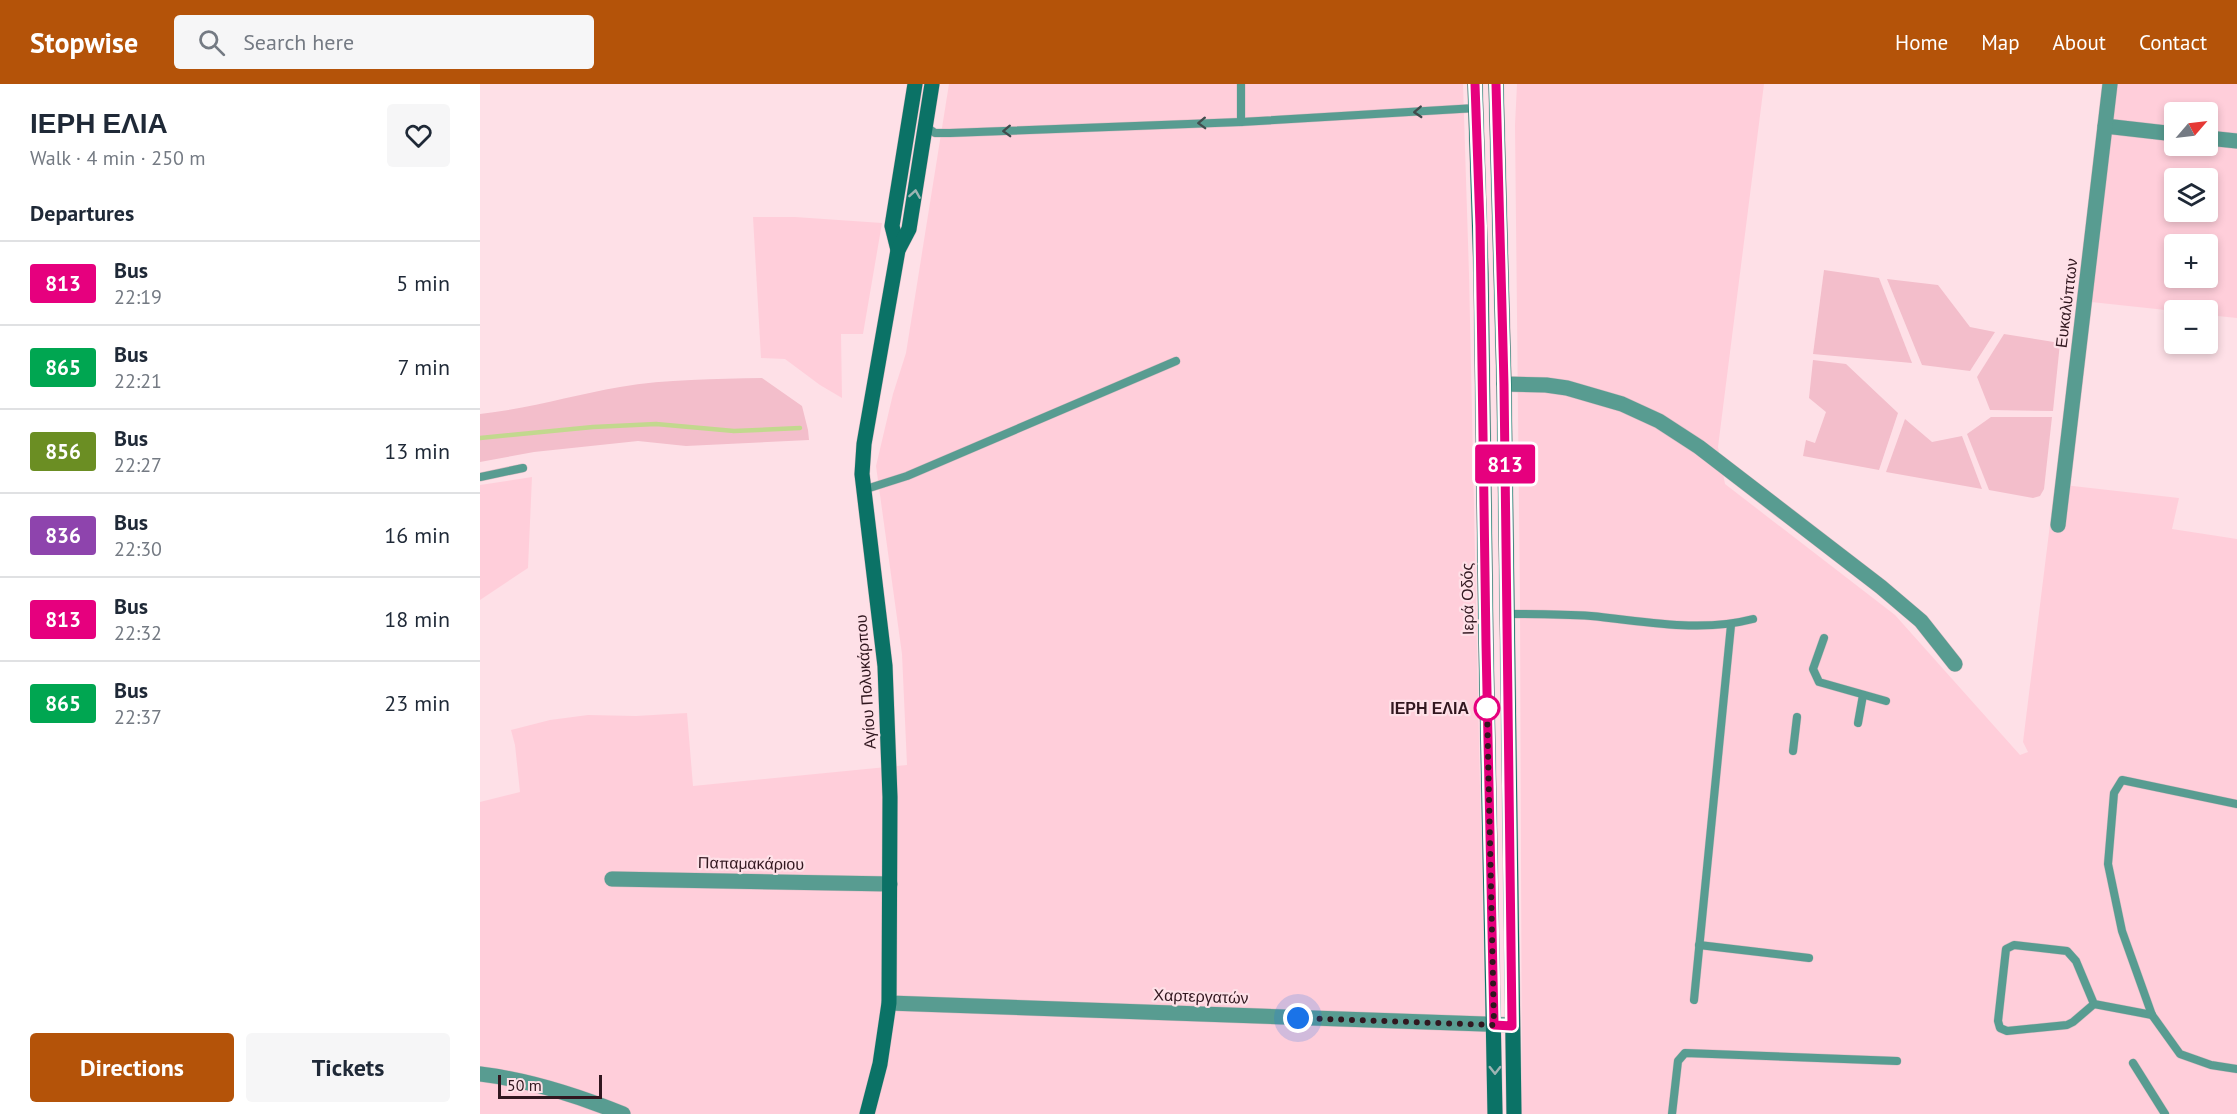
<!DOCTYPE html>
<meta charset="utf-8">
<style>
body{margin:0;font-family:"PT Sans",sans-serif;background:#f6f6f7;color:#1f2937;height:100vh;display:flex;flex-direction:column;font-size:22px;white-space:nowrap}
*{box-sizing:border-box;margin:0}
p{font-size:20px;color:#747a83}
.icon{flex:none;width:33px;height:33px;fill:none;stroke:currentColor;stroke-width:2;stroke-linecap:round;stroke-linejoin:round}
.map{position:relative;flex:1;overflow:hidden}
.side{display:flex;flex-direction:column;background:#fff;width:480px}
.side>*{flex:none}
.badge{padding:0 12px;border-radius:4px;font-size:21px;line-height:39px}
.needle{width:39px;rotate:62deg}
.fabs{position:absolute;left:1684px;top:18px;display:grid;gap:12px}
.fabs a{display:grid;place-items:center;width:54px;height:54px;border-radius:6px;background:#fff;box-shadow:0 3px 9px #0003;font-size:30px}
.scale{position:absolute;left:18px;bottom:15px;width:104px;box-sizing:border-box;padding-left:6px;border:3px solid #31171f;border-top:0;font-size:16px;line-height:21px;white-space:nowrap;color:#31171f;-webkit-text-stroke:4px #fee0e7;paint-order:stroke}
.you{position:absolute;width:30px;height:30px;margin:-15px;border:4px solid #fff;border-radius:50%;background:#1a73e8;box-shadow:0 0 0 9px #1a73e833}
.map>.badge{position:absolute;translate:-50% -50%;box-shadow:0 0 0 3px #fff}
h2{padding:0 30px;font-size:22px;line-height:54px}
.round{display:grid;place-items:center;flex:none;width:63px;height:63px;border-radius:6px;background:#f6f6f7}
.summary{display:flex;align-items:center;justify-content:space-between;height:102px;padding:0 30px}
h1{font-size:28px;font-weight:800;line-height:45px}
.action{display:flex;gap:12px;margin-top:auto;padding:12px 30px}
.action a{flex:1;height:69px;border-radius:6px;background:#b45309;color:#fff;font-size:24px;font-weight:800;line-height:69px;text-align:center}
.action a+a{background:#f6f6f7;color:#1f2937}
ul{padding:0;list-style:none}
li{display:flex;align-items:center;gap:18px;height:84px;padding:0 30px;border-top:2px solid #e0e1e3}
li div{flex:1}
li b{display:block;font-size:22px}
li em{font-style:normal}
li .badge{min-width:66px;font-weight:700;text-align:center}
header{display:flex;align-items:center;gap:36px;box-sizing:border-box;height:84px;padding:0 30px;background:#b45309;color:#fff}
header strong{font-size:28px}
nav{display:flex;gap:33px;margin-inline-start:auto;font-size:21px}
.search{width:420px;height:54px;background:#f6f6f7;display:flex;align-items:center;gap:15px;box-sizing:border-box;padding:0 21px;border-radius:6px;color:#747a83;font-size:22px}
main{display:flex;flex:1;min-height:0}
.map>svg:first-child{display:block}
.built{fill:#ffceda;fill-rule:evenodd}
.green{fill:#f3becb}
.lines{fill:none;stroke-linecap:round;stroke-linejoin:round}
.stream{stroke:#c2d88e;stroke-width:4.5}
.lane-casing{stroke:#d9bcc3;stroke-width:9}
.street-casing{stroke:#d9bcc3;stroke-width:16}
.secondary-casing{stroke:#d9bcc3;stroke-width:16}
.lane{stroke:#589c91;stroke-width:8}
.street{stroke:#589c91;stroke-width:15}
.secondary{stroke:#0b7266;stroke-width:15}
.oneway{stroke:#414c4d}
.oneway2{stroke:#9db4b3}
.line-casing{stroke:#fff;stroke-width:14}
.line{stroke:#e6007e;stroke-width:9}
.walk{stroke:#31171f;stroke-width:6;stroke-dasharray:0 10.8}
.stop-dot{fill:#fff;stroke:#e6007e;stroke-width:3}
.labels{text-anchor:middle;stroke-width:4.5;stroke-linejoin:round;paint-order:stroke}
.street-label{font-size:16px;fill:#31171f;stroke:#fee0e7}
.stop-label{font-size:16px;font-weight:bold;fill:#31171f;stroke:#fee0e7;text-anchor:end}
</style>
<header>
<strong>Stopwise</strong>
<div class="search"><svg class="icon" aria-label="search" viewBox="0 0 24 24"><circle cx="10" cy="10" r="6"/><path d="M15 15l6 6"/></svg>Search here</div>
<nav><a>Home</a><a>Map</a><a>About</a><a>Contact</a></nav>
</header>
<main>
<section class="side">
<div class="summary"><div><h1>ΙΕΡΗ ΕΛΙΑ</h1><p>Walk · 4 min · 250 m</p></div><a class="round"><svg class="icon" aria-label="heart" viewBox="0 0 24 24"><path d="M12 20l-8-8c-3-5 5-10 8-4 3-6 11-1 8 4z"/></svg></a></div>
<h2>Departures</h2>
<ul>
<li><span class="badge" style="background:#e6007e;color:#fff">813</span><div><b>Bus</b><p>22:19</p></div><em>5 min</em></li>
<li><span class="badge" style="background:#00a651;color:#fff">865</span><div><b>Bus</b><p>22:21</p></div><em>7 min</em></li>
<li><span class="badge" style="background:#6b8e23;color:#fff">856</span><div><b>Bus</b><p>22:27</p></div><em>13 min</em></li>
<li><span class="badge" style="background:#8e44ad;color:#fff">836</span><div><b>Bus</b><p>22:30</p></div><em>16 min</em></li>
<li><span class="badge" style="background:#e6007e;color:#fff">813</span><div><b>Bus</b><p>22:32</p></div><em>18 min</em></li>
<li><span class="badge" style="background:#00a651;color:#fff">865</span><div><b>Bus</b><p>22:37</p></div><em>23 min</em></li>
</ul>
<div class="action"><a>Directions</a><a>Tickets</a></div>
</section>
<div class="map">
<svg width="1757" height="1030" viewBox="0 0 1757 1030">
<rect width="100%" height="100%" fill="#fee0e7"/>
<g class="built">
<path d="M469,0H983L989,190L1007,1030H0V718L40,708L35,661L31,646L70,636L108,631L156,632L207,629L213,702L427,681L422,570L396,382L413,310L426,269Z"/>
<path d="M1037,0H1284L1238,363L1245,400L1415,531L1540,671L1548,668L1543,658L1575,400L1699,414L1692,445L1757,455V1030H1042L1040,520L1035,41Z"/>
<path d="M1637,0H1757V234L1728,231V226L1695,227L1611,218ZM1695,28H1728V62H1695ZM1695,94H1728V128H1695ZM1695,160H1728V194H1695Z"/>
<path d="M273,133H315L402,139L383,250H361L362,314L340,301L305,275L281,274Z"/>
<path d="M52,393L48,484L0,516V401Z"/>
</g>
<g class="green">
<path d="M1344,186L1399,194L1432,279L1333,270Z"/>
<path d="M1407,195L1458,201L1490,243L1515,248L1490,287L1442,281Z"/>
<path d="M1524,250L1580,259L1573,327L1510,326L1497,293Z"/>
<path d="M1333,276L1366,280L1418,329L1399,386L1323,372L1326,356L1335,359L1346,328L1329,314Z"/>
<path d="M282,294L322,322L328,346L329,356L206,362L158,357L54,368L0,378V330C48,325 93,311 140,303C187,295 235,295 282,294Z"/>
<path d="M1511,333H1572L1564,405L1560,412L1553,414L1509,406L1487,350Z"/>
<path d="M1425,335L1452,358L1482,352L1502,405L1406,388Z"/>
</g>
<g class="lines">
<path class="stream" d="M0,354L113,343L176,340L254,347L320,344"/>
<g class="lane-casing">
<g id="lane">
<path d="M761,0V38"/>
<path d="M445,42L455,49H470L761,38L996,24"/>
<path d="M0,393L43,384"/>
<path d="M383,406L427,392L696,277"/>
<path d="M1027,530C1055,530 1083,530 1111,532C1164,537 1220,549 1273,535"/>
<path d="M1344,554L1333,585L1339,598L1406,617"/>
<path d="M1378,639L1383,611"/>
<path d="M1313,667L1317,633"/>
<path d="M1757,720L1642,696L1634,709L1628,780L1642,847L1672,931L1700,970L1731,981L1757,985"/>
<path d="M1219,861L1329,874"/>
<path d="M1214,916L1251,541"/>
<path d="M1614,920L1593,938L1587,941L1527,947L1520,944L1518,937L1526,865L1534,861L1587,867L1596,877L1614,920L1672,931"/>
<path d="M1653,979L1685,1030"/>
<path d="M1192,1030L1198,977L1205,969L1417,977"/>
</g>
</g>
<g class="street-casing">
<g id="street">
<path d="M1625,42L1695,50"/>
<path d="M1728,54L1757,57"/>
<path d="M1024,300L1066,301L1087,304L1142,320L1179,337L1219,363L1401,503L1441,537L1475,580"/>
<path d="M1578,441L1630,0"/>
<path d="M132,795L410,800"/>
<path d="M409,919L1032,941"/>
<path d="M0,990C50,996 96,1011 143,1030"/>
</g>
</g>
<g class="secondary-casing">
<g id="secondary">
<path d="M995,0L1001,189L1006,560L1015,1030"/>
<path d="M1016,0L1024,300L1034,1030"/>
<path d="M418,166L412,142L435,0"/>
<path d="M387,1030L400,980L409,919L410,713L405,582L382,390L384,360L418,166L429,145L452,0"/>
</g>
</g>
<use href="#lane" class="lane"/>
<use href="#street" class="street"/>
<use href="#secondary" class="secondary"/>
</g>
<defs><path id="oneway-chevron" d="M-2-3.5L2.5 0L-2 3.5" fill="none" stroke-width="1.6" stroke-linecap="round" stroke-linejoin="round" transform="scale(1.5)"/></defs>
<g class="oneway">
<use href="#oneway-chevron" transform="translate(938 28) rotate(177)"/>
<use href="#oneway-chevron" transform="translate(722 39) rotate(178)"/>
<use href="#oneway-chevron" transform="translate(527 47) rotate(178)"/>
</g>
<g class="oneway2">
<use href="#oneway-chevron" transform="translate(435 110) rotate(-81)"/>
<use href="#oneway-chevron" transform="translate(1015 986) rotate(90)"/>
</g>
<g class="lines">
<g class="line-casing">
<path id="line" d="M995,0L1000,142L1006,560L1014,941L1032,942L1024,300L1016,0"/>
</g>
<use href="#line" class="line"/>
<path class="walk" d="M818,934L1014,941L1007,621V624"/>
</g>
<circle class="stop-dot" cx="1007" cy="624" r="12"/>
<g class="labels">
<g class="street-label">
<text transform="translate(1586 219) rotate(-83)" y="6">Ευκαλύπτων</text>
<text transform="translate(987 515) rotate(-91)" y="6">Ιερά Οδός</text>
<text transform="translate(385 598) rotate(-94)" y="6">Αγίου Πολυκάρπου</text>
<text transform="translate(271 779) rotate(1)" y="6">Παπαμακάριου</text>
<text transform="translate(721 912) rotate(2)" y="6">Χαρτεργατών</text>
</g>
<g class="stop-label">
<text x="989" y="630">ΙΕΡΗ ΕΛΙΑ</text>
</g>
</g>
</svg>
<div class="fabs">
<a><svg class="needle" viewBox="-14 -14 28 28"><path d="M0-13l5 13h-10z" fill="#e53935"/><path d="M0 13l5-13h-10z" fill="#747a83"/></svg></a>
<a><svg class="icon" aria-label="layers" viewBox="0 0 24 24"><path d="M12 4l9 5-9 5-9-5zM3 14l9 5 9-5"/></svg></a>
<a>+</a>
<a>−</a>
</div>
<div class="scale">50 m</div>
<div class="you" style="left:818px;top:934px"></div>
<b class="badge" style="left:1025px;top:380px;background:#e6007e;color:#fff">813</b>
</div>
</main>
